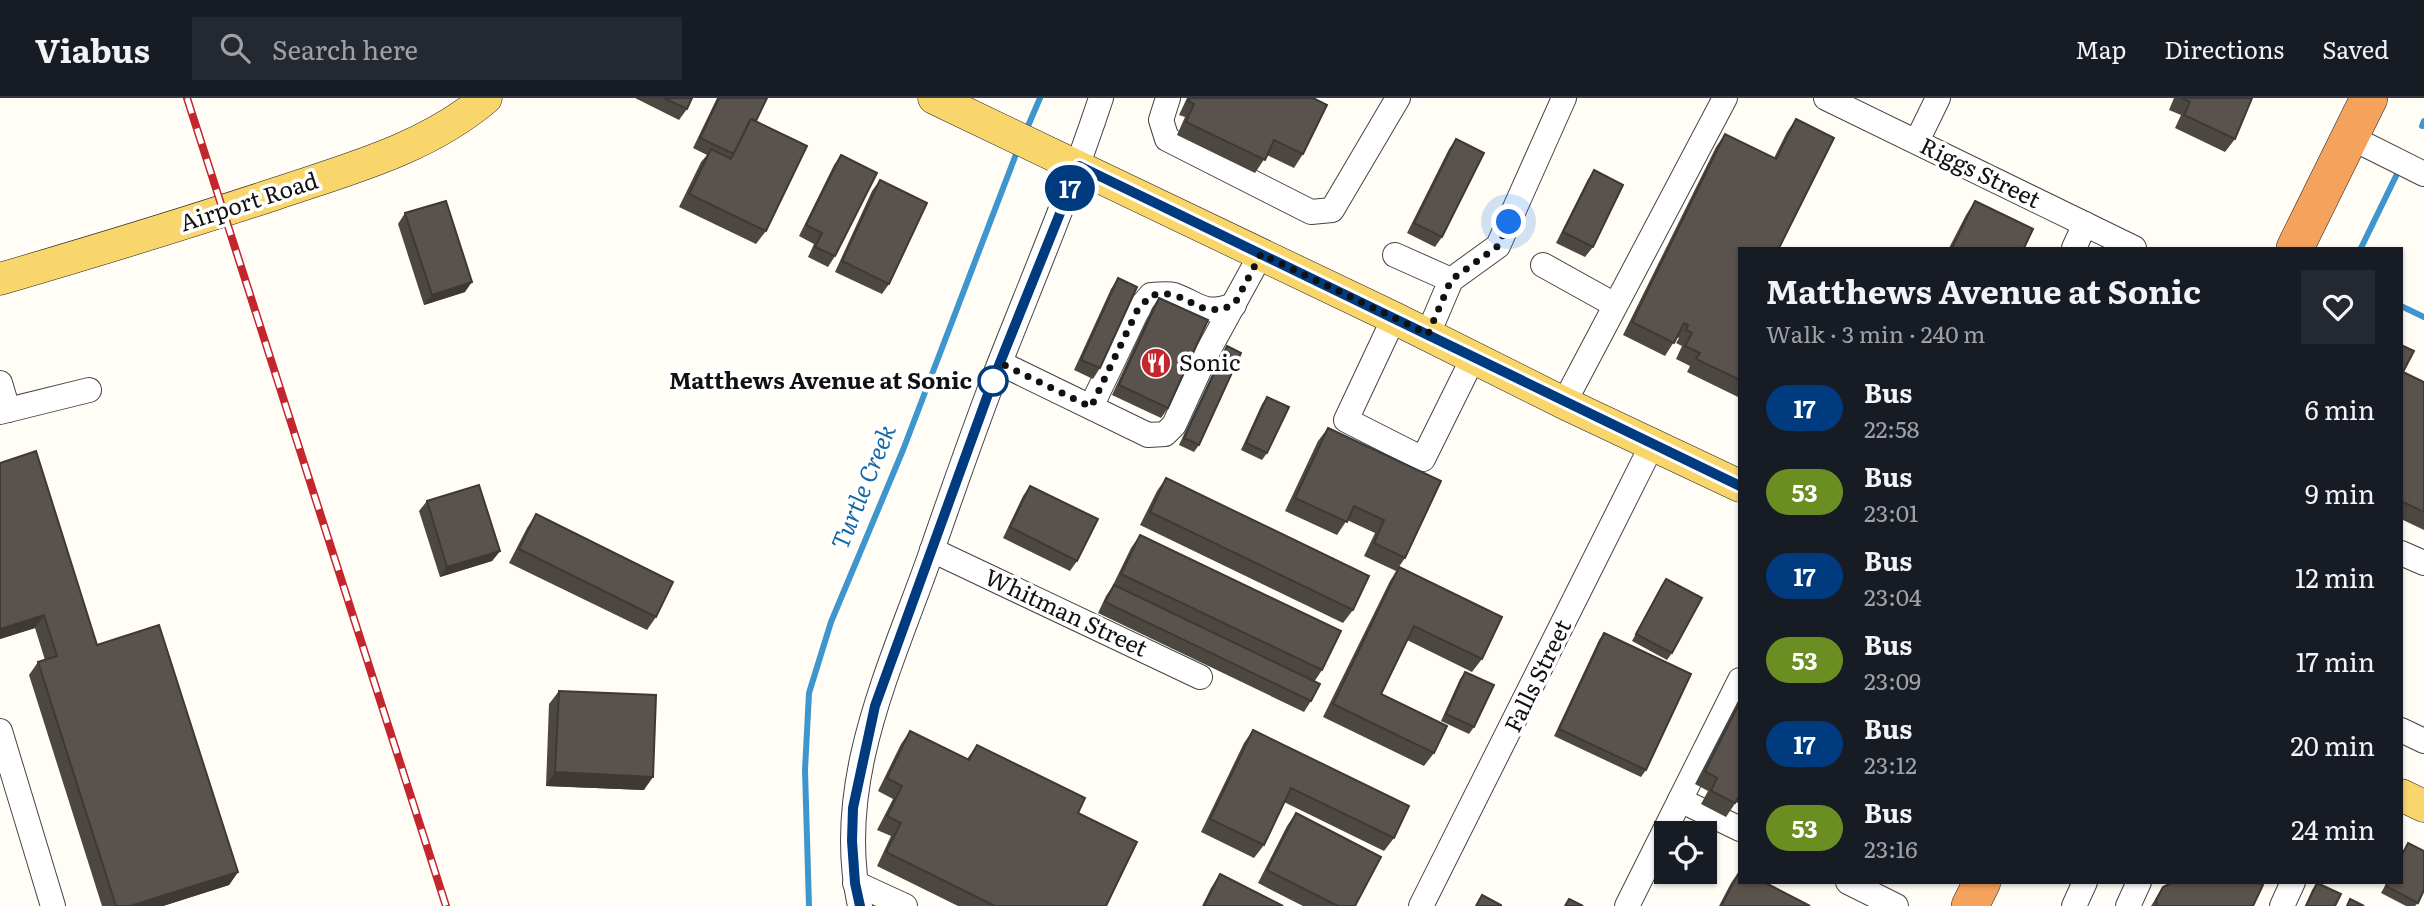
<!DOCTYPE html>
<meta charset="utf-8">
<style>
body{margin:0;font-family:Literata,serif;background:#242831;color:#f1f3f6;height:100vh;display:flex;flex-direction:column;font-size:26px;white-space:nowrap}
*{box-sizing:border-box;margin:0}
p{font-size:23px;color:#9ea1a6}
.icon{flex:none;width:38px;height:38px;fill:none;stroke:currentColor;stroke-width:2;stroke-linecap:round;stroke-linejoin:round}
.map{position:relative;flex:1;overflow:hidden}
.drawer{position:absolute;left:1738px;top:149px;width:665px;height:637px;display:flex;flex-direction:column;background:#171b24;border-radius:0px;box-shadow:0 2px 5px #0004}
.drawer>*{flex:none}
.badge{padding:0 14px;border-radius:23px;font-size:24px;line-height:46px}
.tools{position:absolute;left:1654px;top:723px;display:grid;gap:14px}
.tools a{display:grid;place-items:center;width:63px;height:63px;border-radius:0px;background:#171b24;box-shadow:0 2px 5px #0004;font-size:35px}
.you{position:absolute;width:35px;height:35px;margin:-18px;border:5px solid #fff;border-radius:50%;background:#1a73e8;box-shadow:0 0 0 10px #1a73e833}
.map>.badge{position:absolute;translate:-50% -50%;box-shadow:0 0 0 4px #fff}
.round{display:grid;place-items:center;flex:none;width:74px;height:74px;border-radius:0px;background:#242831}
.head{display:flex;align-items:center;justify-content:space-between;height:119px;padding:0 28px}
h1{font-size:33px;font-weight:700;line-height:52px}
ul{padding:0;list-style:none}
li{display:flex;align-items:center;gap:21px;height:84px;padding:0 28px}
li div{flex:1}
li b{display:block;font-size:26px}
li em{font-style:normal}
li .badge{min-width:77px;font-weight:700;text-align:center}
header{display:flex;align-items:center;gap:42px;box-sizing:border-box;height:98px;padding:0 35px;background:#171b24;border-bottom:2px solid #363941}
header strong{font-size:33px}
nav{display:flex;gap:38px;margin-inline-start:auto;font-size:24px}
.search{width:490px;height:63px;background:#242831;display:flex;align-items:center;gap:18px;box-sizing:border-box;padding:0 24px;border-radius:0px;color:#9ea1a6;font-size:26px}
.map>svg:first-child{display:block}
.lines{fill:none;stroke-linecap:round;stroke-linejoin:round}
.stream{stroke:#3f96cf;stroke-width:6}
.minor-casing{stroke:#444;stroke-width:26}
.major-casing{stroke:#222;stroke-width:33}
.highway-casing{stroke:#222;stroke-width:38}
.minor{stroke:#fff;stroke-width:24}
.major{stroke:#f9d66b;stroke-width:32}
.highway{stroke:#f5a25d;stroke-width:37}
.rail-casing{stroke:#c4262e;stroke-width:8}
.rail{stroke:#fff;stroke-width:5;stroke-dasharray:16;stroke-linecap:butt}
.wall{fill:#4d4742}
.shaded-wall{fill:#3f3936}
.building{fill:#5a524d;stroke:#3f3936;stroke-width:2}
.line-casing{stroke:#fff;stroke-width:16}
.line{stroke:#003b80;stroke-width:10}
.walk{stroke:#111;stroke-width:7;stroke-dasharray:0 12.6}
.stop-dot{fill:#fff;stroke:#003b80;stroke-width:3.5}
.labels{text-anchor:middle;stroke-width:7;stroke-linejoin:round;paint-order:stroke}
.street-label{font-size:23px;fill:#111;stroke:#fff}
.poi-label{font-size:23px;fill:#111;stroke:#fff;text-anchor:start}
.stop-label{font-size:23px;font-weight:bold;fill:#111;stroke:#fff;text-anchor:end}
.water-label{font-size:24px;font-style:italic;fill:#1768a6;stroke:#fff}
</style>
<header>
<strong>Viabus</strong>
<div class="search"><svg class="icon" aria-label="search" viewBox="0 0 24 24"><circle cx="10" cy="10" r="6"/><path d="M15 15l6 6"/></svg>Search here</div>
<nav><a>Map</a><a>Directions</a><a>Saved</a></nav>
</header>
<div class="map">
<svg width="2424" height="808" viewBox="0 0 2424 808">
<rect width="100%" height="100%" fill="#fffdf5"/>
<g class="lines">
<g class="stream">
<path d="M2422,28L2424,23"/>
<path d="M1025,35L1040,0"/>
<path d="M2361,150L2397,76"/>
<path d="M2401,208L2424,219"/>
<path d="M809,808L805,672L809,595L831,524L903,352L1018,51"/>
</g>
<g class="minor-casing">
<g id="minor">
<path d="M1168,0L1161,22L1167,41L1311,114L1332,112L1398,0"/>
<path d="M1826,0L2134,150"/>
<path d="M2350,39L2424,76"/>
<path d="M1917,43L1938,0"/>
<path d="M2074,150L2085,126"/>
<path d="M1395,157L1451,182"/>
<path d="M1543,167L1615,207"/>
<path d="M1394,220L1346,322L1423,361L1474,258"/>
<path d="M1428,236L1451,182L1498,148L1564,0"/>
<path d="M1000,265L1148,337L1165,336L1174,327L1208,253L1261,156"/>
<path d="M0,285L8,312"/>
<path d="M1564,305L1725,0"/>
<path d="M1091,309L1137,213L1151,197C1159,197 1167,195 1174,197C1201,207 1202,218 1234,207"/>
<path d="M0,314L89,292"/>
<path d="M932,452L1200,579"/>
<path d="M2401,455L2424,465"/>
<path d="M2401,632L2424,643"/>
<path d="M0,633L53,808"/>
<path d="M1680,702L1740,731"/>
<path d="M1848,784L1896,808"/>
<path d="M855,785L905,808"/>
<path d="M860,808C833,687 889,573 929,461C950,400 972,338 995,277C1031,185 1070,94 1101,0"/>
<path d="M1421,808L1652,347"/>
<path d="M1627,808L1740,582"/>
<path d="M2074,808L2085,784"/>
<path d="M2128,808L2139,784"/>
<path d="M2282,808L2293,784"/>
</g>
</g>
<g class="major-casing">
<g id="major">
<path d="M934,0L1394,220L1564,305L1740,388"/>
<path d="M0,181C92,154 184,126 275,96C349,71 426,51 486,0"/>
<path d="M2401,697L2424,708"/>
</g>
</g>
<g class="highway-casing">
<g id="highway">
<path d="M2295,150L2369,0"/>
<path d="M1970,808L1982,784"/>
</g>
</g>
<use href="#minor" class="minor"/>
<use href="#major" class="major"/>
<use href="#highway" class="highway"/>
<g class="rail-casing">
<path id="rail" d="M187,0L446,808"/>
</g>
<use href="#rail" class="rail"/>
</g>
<g class="wall">
<path d="M635,0H692L687,11L679,22Z"/>
<path d="M717,0H767L756,23L766,133L756,146L679,109L701,64L707,57L693,50Z"/>
<path d="M1187,0H1313L1303,56L1294,70L1267,57L1255,75L1177,37L1185,19L1179,17Z"/>
<path d="M2174,0H2252L2235,41L2225,54L2175,30L2181,17L2169,12Z"/>
<path d="M1796,21L1740,150V300L1687,274L1690,268L1676,261L1682,248L1676,245L1679,240L1677,239L1665,258L1623,237L1716,49L1725,36L1774,60L1787,34Z"/>
<path d="M1456,41L1442,139L1435,149L1407,135L1449,51Z"/>
<path d="M841,57L835,158L828,169L808,159L814,146L799,138L834,67Z"/>
<path d="M1594,72L1593,149L1585,159L1556,145L1587,83Z"/>
<path d="M880,82L889,186L882,196L835,174L872,93Z"/>
<path d="M1975,103L2024,150H1949L1966,117Z"/>
<path d="M405,115L465,194L424,207L398,126Z"/>
<path d="M1118,180L1100,270L1093,281L1074,272L1111,191Z"/>
<path d="M1159,200L1168,310L1161,320L1112,297L1152,210Z"/>
<path d="M2401,247L2403,274L2424,284V432L2401,421Z"/>
<path d="M1227,248L1199,347L1194,354L1179,347L1222,255Z"/>
<path d="M1267,299V355L1262,362L1241,352L1262,306Z"/>
<path d="M1328,330L1441,383L1405,460L1396,473L1364,458L1375,435L1347,422L1337,437L1285,413L1318,343Z"/>
<path d="M0,365L97,547L238,774L229,787L163,808H102L29,577L38,564L45,562L35,530L0,541Z"/>
<path d="M1166,380L1353,512L1343,525L1140,427L1157,393Z"/>
<path d="M1030,388L1077,463L1070,473L1003,440L1023,398Z"/>
<path d="M427,403L500,453L492,463L440,479L419,413Z"/>
<path d="M536,416L656,519L647,532L509,465L527,430Z"/>
<path d="M1140,437L1322,572L1314,584L1311,603L1304,614L1098,515L1106,498L1112,489L1131,450Z"/>
<path d="M1399,469L1482,561L1472,574L1407,542L1381,596L1434,655L1424,668L1323,619L1390,483Z"/>
<path d="M1666,481L1672,555L1667,562L1632,543L1661,488Z"/>
<path d="M1604,535L1646,672L1641,679L1554,638L1599,542Z"/>
<path d="M1465,574L1474,629L1469,636L1441,623L1460,581Z"/>
<path d="M559,593L644,692L546,688L549,606Z"/>
<path d="M1740,599V706L1736,704L1726,719L1701,706L1708,693L1695,686Z"/>
<path d="M1253,632L1394,740L1384,753L1284,704L1264,747L1254,760L1201,734L1244,645Z"/>
<path d="M910,633L967,661L977,647L1078,715L1106,808H958L877,768L891,738L877,732L893,701L878,693L901,646Z"/>
<path d="M1296,715L1355,808H1303L1258,785L1287,728Z"/>
<path d="M2408,745L2418,805L2415,808H2406L2381,795L2387,784H2401V756Z"/>
<path d="M1740,772L1810,808H1719L1731,785Z"/>
<path d="M1220,776L1283,808H1202L1211,790Z"/>
<path d="M2173,784H2256L2253,808H2151L2163,789Z"/>
<path d="M2317,785L2335,808H2305L2312,792Z"/>
</g>
<g class="shaded-wall">
<path d="M472,184L465,194L424,207L432,197Z"/>
<path d="M500,453L492,463L440,479L447,469Z"/>
<path d="M44,517L35,530L0,541V531Z"/>
<path d="M555,674L653,679L644,692L546,688Z"/>
<path d="M238,774L229,787L163,808H130Z"/>
</g>
<g class="building">
<path d="M664,0H692L687,11Z"/>
<path d="M719,0H767L756,23L751,21L749,24L734,56L700,40Z"/>
<path d="M1190,0H1313L1327,7L1303,56L1274,42L1265,62L1186,24L1194,6L1188,3Z"/>
<path d="M2182,0H2252L2235,41L2184,17L2190,4Z"/>
<path d="M751,21L807,48L766,133L689,96L711,51L731,61Z"/>
<path d="M1796,21L1834,40L1779,150H1740V282L1696,261L1700,255L1685,248L1692,235L1686,232L1688,227L1684,225L1674,245L1632,224L1725,36L1776,61Z"/>
<path d="M1456,41L1484,55L1442,139L1414,125Z"/>
<path d="M841,57L877,75L835,158L815,149L822,135L806,127Z"/>
<path d="M1594,72L1623,87L1593,149L1563,134Z"/>
<path d="M880,82L927,105L889,186L842,163Z"/>
<path d="M446,103L472,184L432,197L405,115Z"/>
<path d="M1975,103L2033,131L2024,150H1952Z"/>
<path d="M1118,180L1137,189L1100,270L1081,262Z"/>
<path d="M1159,200L1208,222L1168,310L1119,287Z"/>
<path d="M2401,247L2414,253L2403,274L2424,284V414L2401,403Z"/>
<path d="M1227,248L1241,255L1199,347L1184,340Z"/>
<path d="M1267,299L1289,309L1267,355L1246,345Z"/>
<path d="M1328,330L1441,383L1405,460L1374,445L1384,422L1354,408L1347,424L1295,400Z"/>
<path d="M36,353L97,547L159,527L238,774L130,808H116L38,564L57,558L44,517L0,531V365Z"/>
<path d="M1166,380L1369,478L1353,512L1150,414Z"/>
<path d="M479,387L500,453L447,469L427,403Z"/>
<path d="M1030,388L1098,421L1077,463L1010,429Z"/>
<path d="M536,416L673,484L656,519L519,451Z"/>
<path d="M1140,437L1341,533L1322,572L1121,476Z"/>
<path d="M1399,469L1502,519L1482,561L1414,528L1381,596L1447,628L1434,655L1333,606Z"/>
<path d="M1666,481L1702,500L1672,555L1636,536Z"/>
<path d="M1114,487L1320,586L1311,603L1105,504Z"/>
<path d="M1604,535L1691,576L1646,672L1559,631Z"/>
<path d="M1465,574L1494,587L1474,629L1446,616Z"/>
<path d="M559,593L656,597L653,679L555,674Z"/>
<path d="M1740,604V696L1735,705L1711,693L1717,680L1705,673Z"/>
<path d="M1253,632L1409,708L1394,740L1291,690L1264,747L1210,721Z"/>
<path d="M910,633L969,662L977,647L1085,700L1078,715L1137,744L1106,808H995L886,754L901,725L887,718L902,688L887,680Z"/>
<path d="M1296,715L1381,759L1355,808H1338L1267,772Z"/>
<path d="M2408,745L2424,753V792L2418,805L2386,788L2388,784H2401V759Z"/>
<path d="M1740,773V784H1764L1810,808H1721Z"/>
<path d="M1220,776L1283,808H1204Z"/>
<path d="M2173,784H2256L2263,787L2253,808H2157L2156,802L2163,789Z"/>
<path d="M2317,785L2341,796L2335,808H2306Z"/>
<path d="M1482,797L1501,807V808H1476Z"/>
<path d="M1569,801L1583,808H1565Z"/>
<path d="M2350,801L2364,808H2347Z"/>
</g>
<g class="lines">
<g class="line-casing">
<path id="line" d="M860,808L855,785L852,743L853,710L875,608L995,277L1079,68L1740,388"/>
</g>
<use href="#line" class="line"/>
<path class="walk" d="M993,283L1000,265L1091,309L1137,213L1151,197C1159,197 1167,195 1174,197C1202,207 1202,218 1234,207L1261,156L1428,236L1451,182L1498,148L1509,124"/>
</g>
<defs>
<g id="restaurant-disc" transform="scale(1.575)"><circle r="9.5" fill="#c4262e" stroke="#fff"/><path d="M-5-6h1v4h1v-4h1v4h1v-4h1v5L-1.5 .5V6h-2V.5L-5-1ZM5-6V6H3V1.5H1.5Q1.5-4 5-6Z" fill="#fff"/></g>
</defs>
<g fill-rule="evenodd">
<use href="#restaurant-disc" x="1156" y="265"/>
</g>
<circle class="stop-dot" cx="993" cy="283" r="14"/>
<g class="labels">
<g class="street-label">
<text transform="translate(1980 75) rotate(26)" y="8">Riggs Street</text>
<text transform="translate(249 104) rotate(-18)" y="8">Airport Road</text>
<text transform="translate(1066 515) rotate(25)" y="8">Whitman Street</text>
<text transform="translate(1538 578) rotate(-64)" y="8">Falls Street</text>
</g>
<g class="poi-label">
<text x="1179" y="273">Sonic</text>
</g>
<g class="stop-label">
<text x="972" y="291">Matthews Avenue at Sonic</text>
</g>
<g class="water-label">
<text transform="translate(864 389) rotate(-68)" y="8">Turtle Creek</text>
</g>
</g>
</svg>
<div class="tools">
<a><svg class="icon" aria-label="locate" viewBox="0 0 24 24"><circle cx="12" cy="12" r="6"/><path d="M12 2v4M12 18v4M2 12h4M18 12h4"/></svg></a>
</div>
<div class="you" style="left:1509px;top:124px"></div>
<b class="badge" style="left:1070px;top:90px;background:#003b80;color:#fff">17</b>
<section class="drawer">
<div class="head"><div><h1>Matthews Avenue at Sonic</h1><p>Walk · 3 min · 240 m</p></div><a class="round"><svg class="icon" aria-label="heart" viewBox="0 0 24 24"><path d="M12 20l-8-8c-3-5 5-10 8-4 3-6 11-1 8 4z"/></svg></a></div>
<ul>
<li><span class="badge" style="background:#003b80;color:#fff">17</span><div><b>Bus</b><p>22:58</p></div><em>6 min</em></li>
<li><span class="badge" style="background:#6b8e23;color:#fff">53</span><div><b>Bus</b><p>23:01</p></div><em>9 min</em></li>
<li><span class="badge" style="background:#003b80;color:#fff">17</span><div><b>Bus</b><p>23:04</p></div><em>12 min</em></li>
<li><span class="badge" style="background:#6b8e23;color:#fff">53</span><div><b>Bus</b><p>23:09</p></div><em>17 min</em></li>
<li><span class="badge" style="background:#003b80;color:#fff">17</span><div><b>Bus</b><p>23:12</p></div><em>20 min</em></li>
<li><span class="badge" style="background:#6b8e23;color:#fff">53</span><div><b>Bus</b><p>23:16</p></div><em>24 min</em></li>
</ul>
</section>
</div>
